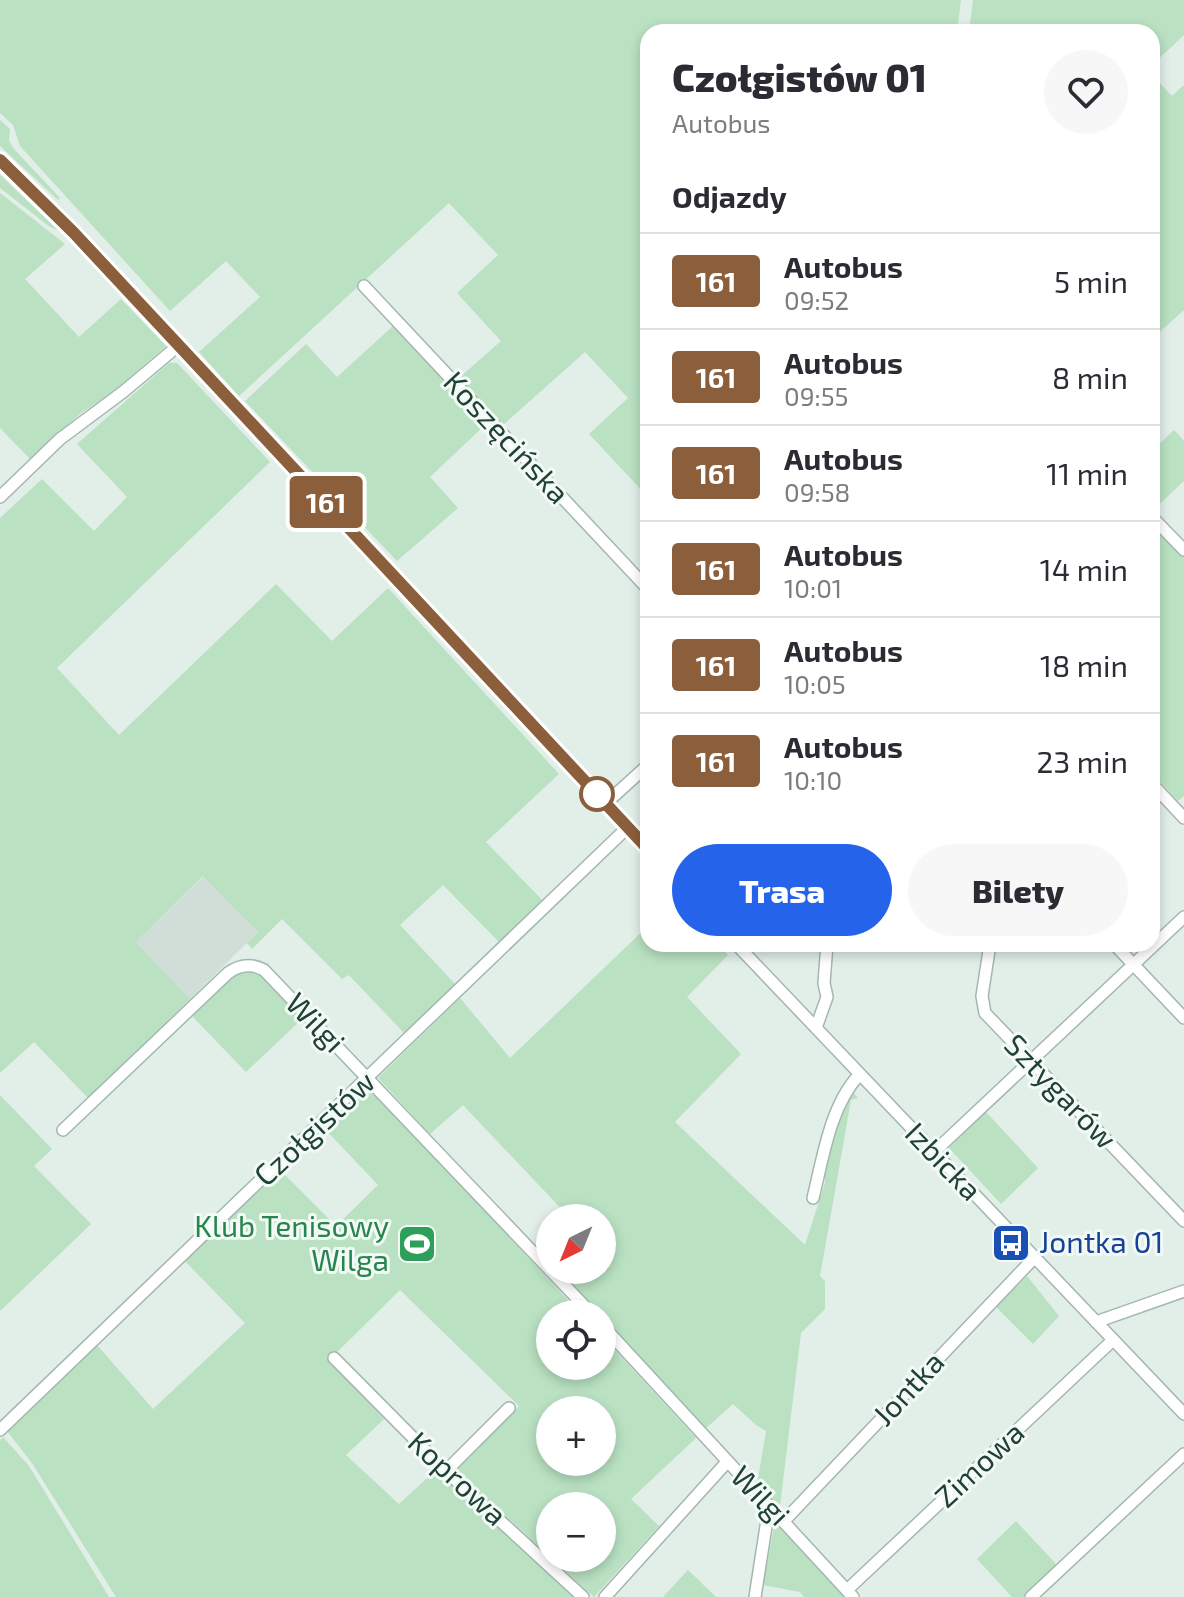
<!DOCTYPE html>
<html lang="pl">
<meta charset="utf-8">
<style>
body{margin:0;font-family:"Exo 2",sans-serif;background:#f7f7f7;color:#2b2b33;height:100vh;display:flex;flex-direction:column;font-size:30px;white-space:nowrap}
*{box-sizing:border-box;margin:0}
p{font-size:26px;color:#7c7c81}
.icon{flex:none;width:44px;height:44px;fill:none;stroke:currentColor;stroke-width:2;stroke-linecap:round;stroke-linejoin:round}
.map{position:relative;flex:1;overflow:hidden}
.side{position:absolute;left:640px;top:24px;width:520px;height:928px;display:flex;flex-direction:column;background:#fff;border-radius:24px;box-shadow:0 4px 12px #0003}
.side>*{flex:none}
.badge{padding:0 16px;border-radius:6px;font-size:28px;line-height:52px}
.needle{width:52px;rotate:223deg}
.tools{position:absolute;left:536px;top:1204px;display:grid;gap:16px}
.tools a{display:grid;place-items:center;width:80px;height:80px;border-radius:50%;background:#fff;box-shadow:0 4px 12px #0003;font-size:40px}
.map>.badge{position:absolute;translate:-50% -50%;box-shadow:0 0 0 4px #fff}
h2{padding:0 32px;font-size:30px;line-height:72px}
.round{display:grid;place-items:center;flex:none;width:84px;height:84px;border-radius:42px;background:#f7f7f7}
.summary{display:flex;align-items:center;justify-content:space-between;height:136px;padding:0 32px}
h1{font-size:38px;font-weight:800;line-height:60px}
.action{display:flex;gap:16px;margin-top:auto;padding:16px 32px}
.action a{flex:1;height:92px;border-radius:48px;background:#2563eb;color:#fff;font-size:32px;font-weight:800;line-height:92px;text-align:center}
.action a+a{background:#f7f7f7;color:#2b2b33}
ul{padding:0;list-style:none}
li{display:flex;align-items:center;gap:24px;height:96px;padding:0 32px;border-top:2px solid #e1e1e2}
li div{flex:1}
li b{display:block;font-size:30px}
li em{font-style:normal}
li .badge{min-width:88px;font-weight:700;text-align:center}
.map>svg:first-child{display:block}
.built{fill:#d0ded7}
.green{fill:#b9e1c2;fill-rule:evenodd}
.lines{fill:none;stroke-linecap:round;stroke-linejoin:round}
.minor-casing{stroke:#a4b7af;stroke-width:14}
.minor{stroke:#fff;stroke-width:11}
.line-casing{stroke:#fff;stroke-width:18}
.line{stroke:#8b5e3c;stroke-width:12}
.stop-dot{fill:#fff;stroke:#8b5e3c;stroke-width:4}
.labels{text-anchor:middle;stroke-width:6;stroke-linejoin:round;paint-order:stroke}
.street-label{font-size:30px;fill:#204137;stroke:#f3faf6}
.leisure-label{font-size:30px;fill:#27864d;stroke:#f3faf6;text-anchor:end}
.transit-label{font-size:30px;fill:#164399;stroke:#f3faf6;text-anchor:start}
</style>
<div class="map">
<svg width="1184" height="1597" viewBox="0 0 1184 1597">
<rect width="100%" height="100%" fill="#e2eee8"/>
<path class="built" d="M204,876L258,932L190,999L136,942Z"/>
<g class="green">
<path d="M0,0H961L957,32H648V497L589,434L628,398L585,352L503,425L459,378L501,341L457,293L498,255L449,203L239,396L199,352L260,297L226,261L170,311L20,146L13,125L0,113Z"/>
<path d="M973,0H1184V35L1152,65V32H969Z"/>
<path d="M1152,75L1172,96L1184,85V310L1152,339Z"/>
<path d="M0,120L10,129L9,140L13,148L60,198L58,200L0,146Z"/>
<path d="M0,175L58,230L50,227L0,188Z"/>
<path d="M0,193L65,244L25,279L79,337L121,299L166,346L109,395L81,413L30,459L0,428Z"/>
<path d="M393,326L485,425L430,477L458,508L397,561L245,401L306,344L337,377Z"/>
<path d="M169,363H177L270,462L57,668L119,735L276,584L332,641L388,588L559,774L486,842L543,901L499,942L443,885L400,925L455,984L404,1033L349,975L342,979L282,919L252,949L247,943L258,932L203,876L136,942L190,999L88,1098L34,1042L0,1073V518L42,479L94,531L127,497L77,444Z"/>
<path d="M1174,430L1184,441V481L1152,511V451Z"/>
<path d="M1152,521L1184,555V796L1178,801L1152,773Z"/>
<path d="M648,926V944H718L728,955L687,997L741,1054L675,1122L805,1245L825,1183V1164L837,1125L851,1090L858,1098L851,1100L820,1276L825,1281V1309L801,1333L780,1506L778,1507L757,1485L766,1431L756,1425L733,1404L705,1429L602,1319V1314H598L557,1270H602V1218H570L463,1105L430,1134L378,1078L460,998L510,1058Z"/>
<path d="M242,970L262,976L303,1018L246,1072L191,1015L237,971Z"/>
<path d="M367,1085L581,1314H550V1366H602V1336L696,1438L631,1499L659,1526L594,1597L551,1558H602V1506H550V1557L454,1468L519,1406L400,1290L328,1361L384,1419L346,1455L399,1504L437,1469L575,1597H116L32,1463L7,1431L97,1345L153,1409L245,1323L185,1261L279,1169L336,1226L378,1185L323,1127ZM550,1410H602V1462H550Z"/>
<path d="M0,1095L52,1149L34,1166L91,1224L0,1311Z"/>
<path d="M986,1112L1038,1168L1001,1204L949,1148Z"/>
<path d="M1027,1276L1059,1316L1033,1344L996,1307Z"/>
<path d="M3,1437L29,1466L109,1597H0V1441Z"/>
<path d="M1016,1521L1057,1565L1023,1597H1012L977,1559Z"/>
<path d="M775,1522L845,1597H804L800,1592L763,1585Z"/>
<path d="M688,1570L716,1597H663Z"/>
</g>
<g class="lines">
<g class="minor-casing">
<g id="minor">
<path d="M0,160L74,233L648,849"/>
<path d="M364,286L648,589"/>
<path d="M0,497L60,439L123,392L179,345"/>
<path d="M1152,517L1184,550"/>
<path d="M1152,784L1184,818"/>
<path d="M605,804L648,765"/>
<path d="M736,944L1184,1414"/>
<path d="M990,944L982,996L985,1013L1184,1221"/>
<path d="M1114,944L1184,1018"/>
<path d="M816,1028L827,997L824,983L827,944"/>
<path d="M63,1130L228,973C239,965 251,963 264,970L550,1270"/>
<path d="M934,1152L1184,917"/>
<path d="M813,1198C823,1158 830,1106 859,1075"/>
<path d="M550,1270L592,1314"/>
<path d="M1096,1322L1184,1291"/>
<path d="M602,1325L853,1597"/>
<path d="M334,1358L446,1471L583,1597"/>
<path d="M0,1430L628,827"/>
<path d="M446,1471L509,1408"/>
<path d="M784,1521L1034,1258"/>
<path d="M847,1590L1113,1340"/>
<path d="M605,1597L727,1462"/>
<path d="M755,1597L769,1507"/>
<path d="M1031,1597L1184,1454"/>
</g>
</g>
<use href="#minor" class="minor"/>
</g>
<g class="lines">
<g class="line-casing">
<path id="line" d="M0,160L74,233L648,849"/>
</g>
<use href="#line" class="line"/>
</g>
<defs>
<g id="bus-square" transform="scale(2)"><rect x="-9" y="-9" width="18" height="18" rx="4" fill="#1a4fb4" stroke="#f3faf6"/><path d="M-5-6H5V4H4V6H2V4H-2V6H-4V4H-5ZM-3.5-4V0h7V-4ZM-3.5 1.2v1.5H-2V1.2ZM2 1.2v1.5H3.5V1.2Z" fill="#fff"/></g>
<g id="stadium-square" transform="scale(2)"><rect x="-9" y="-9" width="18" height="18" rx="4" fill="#2e9e5b" stroke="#f3faf6"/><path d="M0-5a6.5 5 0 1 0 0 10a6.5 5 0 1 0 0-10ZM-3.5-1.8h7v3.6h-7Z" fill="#fff"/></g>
</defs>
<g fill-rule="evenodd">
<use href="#bus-square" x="1011" y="1243"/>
<use href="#stadium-square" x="417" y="1244"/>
</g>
<circle class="stop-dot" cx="597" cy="794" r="16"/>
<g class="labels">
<g class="street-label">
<text transform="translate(506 438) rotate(47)" y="10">Koszęcińska</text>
<text transform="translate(315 1023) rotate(46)" y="10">Wilgi</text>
<text transform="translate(1060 1092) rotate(46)" y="10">Sztygarów</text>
<text transform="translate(315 1129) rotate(-43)" y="10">Czołgistów</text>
<text transform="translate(943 1162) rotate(46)" y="10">Izbicka</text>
<text transform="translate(909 1389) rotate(-47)" y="10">Jontka</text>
<text transform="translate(980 1465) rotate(-43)" y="10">Zimowa</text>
<text transform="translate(457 1479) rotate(43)" y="10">Koprowa</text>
<text transform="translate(760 1496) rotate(46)" y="10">Wilgi</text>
</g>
<g class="leisure-label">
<text x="389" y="1237">Klub Tenisowy<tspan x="389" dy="34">Wilga</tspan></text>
</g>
<g class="transit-label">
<text x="1039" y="1253">Jontka 01</text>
</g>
</g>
</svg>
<div class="tools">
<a><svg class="needle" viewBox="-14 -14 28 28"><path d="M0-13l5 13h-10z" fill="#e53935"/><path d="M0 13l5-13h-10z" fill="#7c7c81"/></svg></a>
<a><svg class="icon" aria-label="locate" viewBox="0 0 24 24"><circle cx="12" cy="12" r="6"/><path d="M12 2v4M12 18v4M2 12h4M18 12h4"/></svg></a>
<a>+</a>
<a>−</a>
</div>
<b class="badge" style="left:326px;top:502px;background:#8b5e3c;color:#fff">161</b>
<section class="side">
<div class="summary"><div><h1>Czołgistów 01</h1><p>Autobus</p></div><a class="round"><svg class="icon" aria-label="heart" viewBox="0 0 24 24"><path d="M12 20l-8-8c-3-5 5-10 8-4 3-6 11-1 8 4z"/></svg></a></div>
<h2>Odjazdy</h2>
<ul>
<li><span class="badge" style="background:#8b5e3c;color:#fff">161</span><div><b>Autobus</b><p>09:52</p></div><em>5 min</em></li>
<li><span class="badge" style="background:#8b5e3c;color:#fff">161</span><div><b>Autobus</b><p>09:55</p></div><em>8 min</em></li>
<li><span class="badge" style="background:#8b5e3c;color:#fff">161</span><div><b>Autobus</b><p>09:58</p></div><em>11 min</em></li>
<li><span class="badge" style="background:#8b5e3c;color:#fff">161</span><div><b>Autobus</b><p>10:01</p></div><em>14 min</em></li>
<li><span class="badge" style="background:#8b5e3c;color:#fff">161</span><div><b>Autobus</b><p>10:05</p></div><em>18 min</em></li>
<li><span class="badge" style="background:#8b5e3c;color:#fff">161</span><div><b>Autobus</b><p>10:10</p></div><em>23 min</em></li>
</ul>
<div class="action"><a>Trasa</a><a>Bilety</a></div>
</section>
</div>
